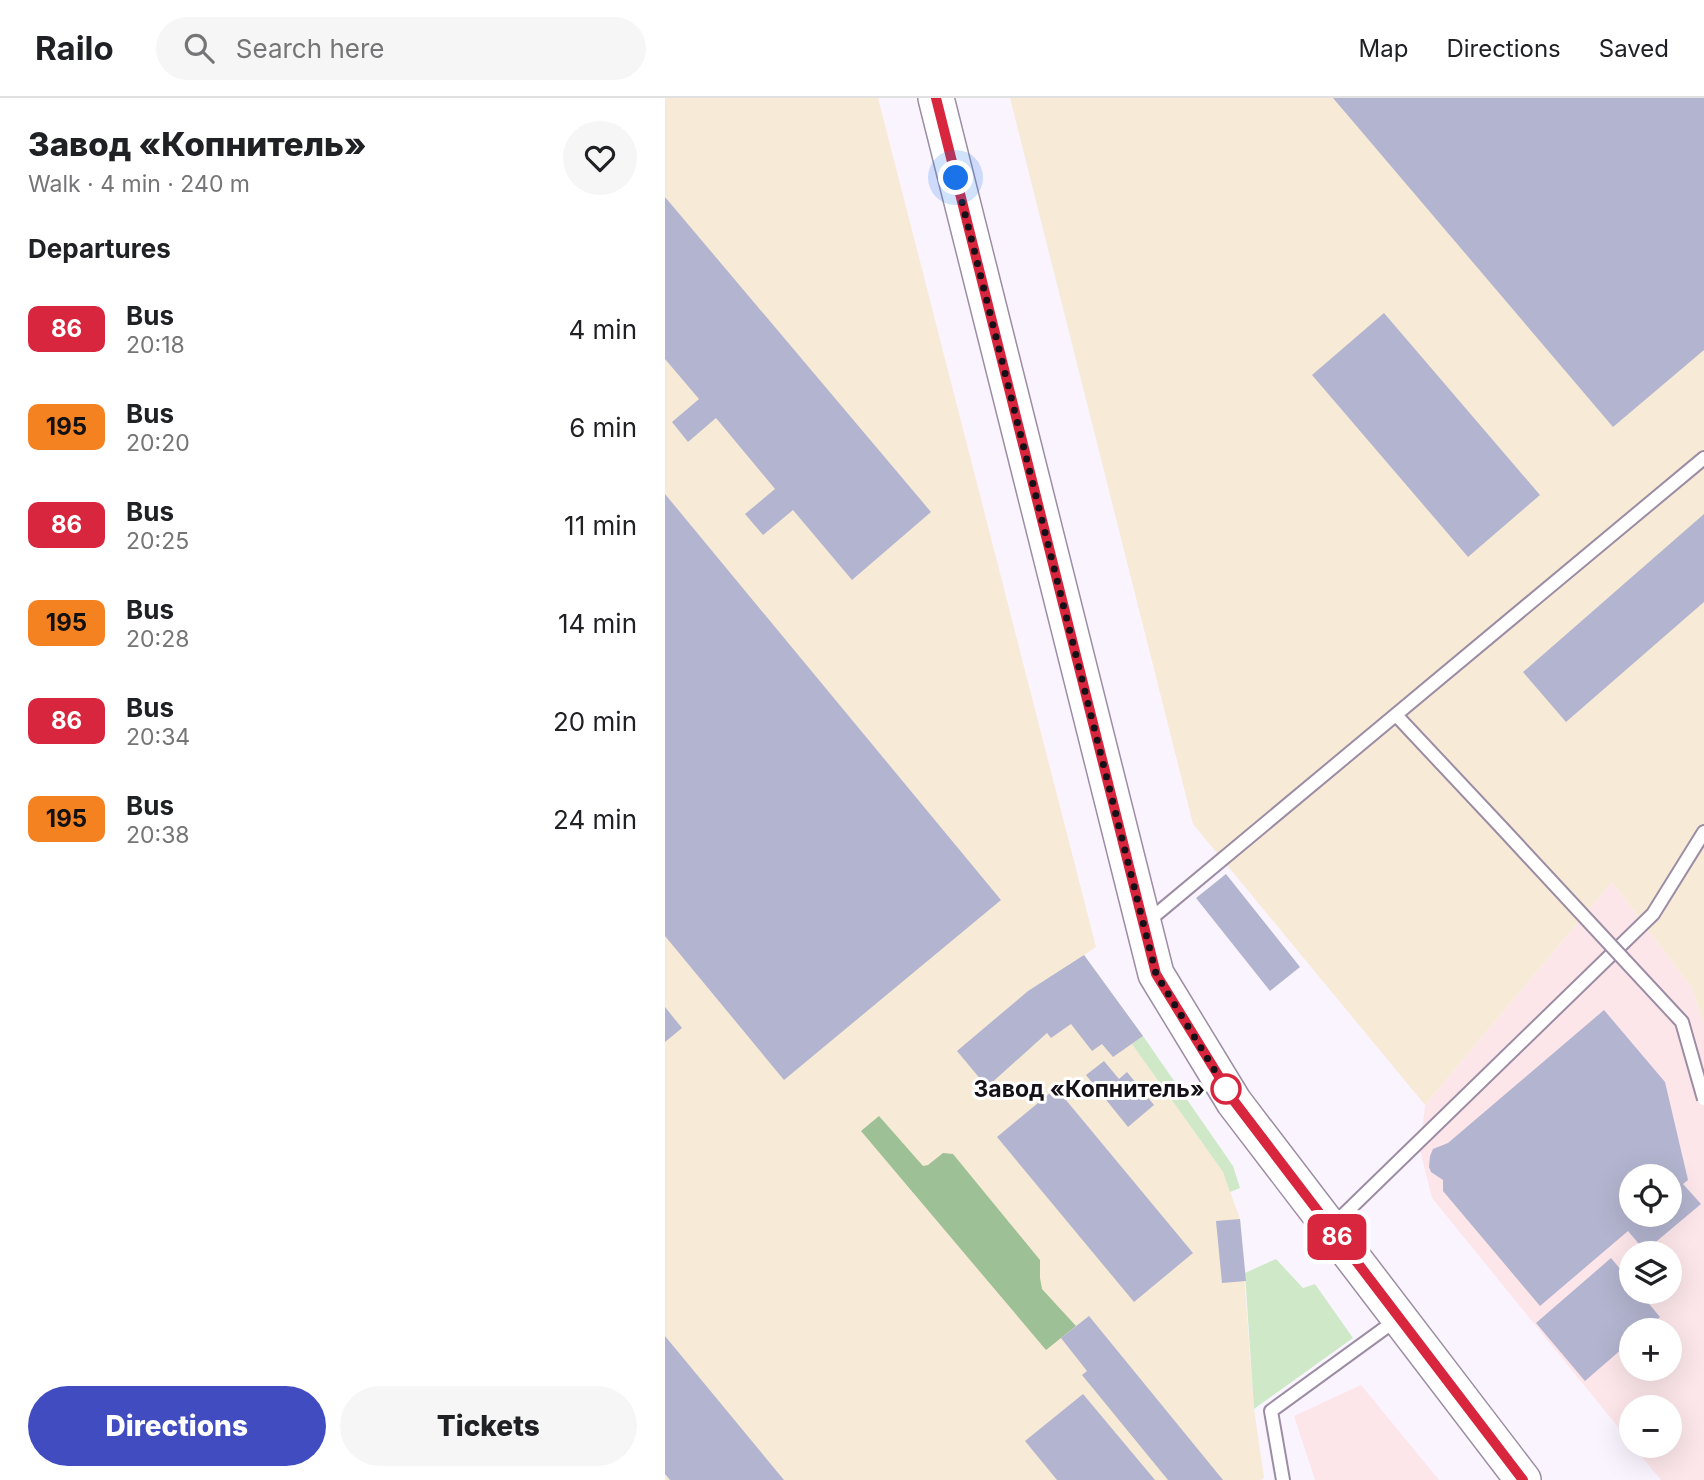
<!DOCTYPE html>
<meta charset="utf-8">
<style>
body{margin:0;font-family:Inter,sans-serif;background:#f6f6f6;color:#202124;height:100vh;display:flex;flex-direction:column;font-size:26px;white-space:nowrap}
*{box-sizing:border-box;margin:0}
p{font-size:23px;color:#757577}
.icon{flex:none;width:38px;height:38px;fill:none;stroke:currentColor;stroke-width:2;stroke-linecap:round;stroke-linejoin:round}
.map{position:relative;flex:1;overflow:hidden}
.sheet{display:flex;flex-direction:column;background:#fff;width:665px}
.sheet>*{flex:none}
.badge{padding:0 14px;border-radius:10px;font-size:24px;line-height:46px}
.controls{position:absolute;left:954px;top:1066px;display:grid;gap:14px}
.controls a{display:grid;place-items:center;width:63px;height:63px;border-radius:50%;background:#fff;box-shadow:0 7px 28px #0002;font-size:35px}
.you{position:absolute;width:35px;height:35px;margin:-18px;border:5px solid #fff;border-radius:50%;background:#1a73e8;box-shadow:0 0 0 10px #1a73e833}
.map>.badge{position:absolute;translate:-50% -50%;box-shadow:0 0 0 4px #fff}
h2{padding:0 28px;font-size:26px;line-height:63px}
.round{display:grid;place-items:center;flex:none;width:74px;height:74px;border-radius:37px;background:#f6f6f6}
.headline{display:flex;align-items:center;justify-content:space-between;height:119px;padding:0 28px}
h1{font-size:33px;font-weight:800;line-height:52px}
.primary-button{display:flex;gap:14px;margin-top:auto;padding:14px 28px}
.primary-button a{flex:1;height:80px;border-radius:42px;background:#404cc0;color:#fff;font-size:28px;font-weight:800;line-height:80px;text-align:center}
.primary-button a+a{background:#f6f6f6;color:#202124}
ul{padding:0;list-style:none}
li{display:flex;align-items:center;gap:21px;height:98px;padding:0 28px}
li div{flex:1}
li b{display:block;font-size:26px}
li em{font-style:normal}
li .badge{min-width:77px;font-weight:700;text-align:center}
header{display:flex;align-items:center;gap:42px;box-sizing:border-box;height:98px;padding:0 35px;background:#fff;border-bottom:2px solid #e0e0e0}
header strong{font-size:33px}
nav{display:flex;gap:38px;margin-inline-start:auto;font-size:24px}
.search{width:490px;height:63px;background:#f6f6f6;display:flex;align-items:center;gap:18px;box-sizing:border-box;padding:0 24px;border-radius:38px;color:#757577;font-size:26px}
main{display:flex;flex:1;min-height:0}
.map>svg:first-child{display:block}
.commercial{fill:#fce6e9;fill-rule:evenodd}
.industrial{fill:#f7ebd7}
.green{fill:#cfe9c8}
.forest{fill:#9ec096}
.building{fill:#b3b4cf;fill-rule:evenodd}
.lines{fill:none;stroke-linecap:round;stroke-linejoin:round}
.lane-casing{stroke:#9c8da4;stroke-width:16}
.secondary-casing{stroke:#9c8da4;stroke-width:38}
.lane{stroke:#fff;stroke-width:12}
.secondary{stroke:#fff;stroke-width:35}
.lane-bridge-casing{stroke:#9c8da4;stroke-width:16;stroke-linecap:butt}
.lane-bridge{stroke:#fff;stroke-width:12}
.line-casing{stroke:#fff;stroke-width:16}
.line{stroke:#d7263d;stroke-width:10}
.walk{stroke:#161018;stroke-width:7;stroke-dasharray:0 12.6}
.stop-dot{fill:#fff;stroke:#d7263d;stroke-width:3.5}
.labels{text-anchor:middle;stroke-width:6;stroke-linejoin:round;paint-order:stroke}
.stop-label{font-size:23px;font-weight:bold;fill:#161018;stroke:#fff;text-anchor:end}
</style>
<header>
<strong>Railo</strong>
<div class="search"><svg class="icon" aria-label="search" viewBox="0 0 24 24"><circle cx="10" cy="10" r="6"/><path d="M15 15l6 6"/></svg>Search here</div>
<nav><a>Map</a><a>Directions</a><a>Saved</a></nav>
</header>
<main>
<section class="sheet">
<div class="headline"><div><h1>Завод «Копнитель»</h1><p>Walk · 4 min · 240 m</p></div><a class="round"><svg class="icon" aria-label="heart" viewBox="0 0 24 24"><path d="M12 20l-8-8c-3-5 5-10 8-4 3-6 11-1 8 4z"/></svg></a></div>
<h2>Departures</h2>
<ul>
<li><span class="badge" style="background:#d7263d;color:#fff">86</span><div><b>Bus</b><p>20:18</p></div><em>4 min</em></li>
<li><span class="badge" style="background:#f58220;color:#111">195</span><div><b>Bus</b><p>20:20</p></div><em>6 min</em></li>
<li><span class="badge" style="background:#d7263d;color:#fff">86</span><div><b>Bus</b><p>20:25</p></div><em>11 min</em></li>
<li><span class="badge" style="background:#f58220;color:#111">195</span><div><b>Bus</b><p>20:28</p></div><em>14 min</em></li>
<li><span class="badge" style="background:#d7263d;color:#fff">86</span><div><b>Bus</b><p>20:34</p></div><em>20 min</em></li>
<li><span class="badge" style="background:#f58220;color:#111">195</span><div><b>Bus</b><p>20:38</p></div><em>24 min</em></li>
</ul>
<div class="primary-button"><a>Directions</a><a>Tickets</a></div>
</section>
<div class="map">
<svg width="1039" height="1382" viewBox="0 0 1039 1382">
<rect width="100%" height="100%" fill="#faf4fe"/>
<g class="commercial">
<path d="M947,784L1027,890L1039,927V1382H996L968,1348H1004V1309H966V1345L767,1100L755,1052L760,1007ZM966,1078H1004V1116H966ZM966,1155H1004V1194H966ZM966,1232H1004V1270H966Z"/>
<path d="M696,1287L774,1382H650L629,1318Z"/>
</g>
<g class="industrial">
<path d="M0,0H213L431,849L419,857L478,938L467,946L558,1074L575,1121L589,1311L599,1380L596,1382H0Z"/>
<path d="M345,0H1039V927L1027,890L947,784L760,1007L528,726Z"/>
</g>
<g class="green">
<path d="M478,938L568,1068L575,1090L565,1094L558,1074L467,946Z"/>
<path d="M611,1161L638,1190L650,1186L688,1240L589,1311L580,1175Z"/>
</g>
<path class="forest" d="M214,1018L258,1068L263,1067L278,1055L288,1056L375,1162V1180L377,1191L411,1228L381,1252L196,1033Z"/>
<g class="building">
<path d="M668,0H1039V252L948,329Z"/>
<path d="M0,99L266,414L187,482L128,412L98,437L80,416L110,391L51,320L23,344L7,324L34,301L0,261Z"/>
<path d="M719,215L875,397L803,459L647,277Z"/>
<path d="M0,396L336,802L119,982L0,838Z"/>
<path d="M1039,416V504L901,624L858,574Z"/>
<path d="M561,776L635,869L605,893L531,800Z"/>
<path d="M419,857L478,938L448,959L437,946L427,953L406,926L386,940L382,935L322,989L292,953L363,893Z"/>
<path d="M0,909L17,930L0,944Z"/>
<path d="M939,912L1000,984L1023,1082L1018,1086L1036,1106L980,1153L963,1133L875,1208L778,1093V1082L766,1074L764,1069L765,1058L768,1051L783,1045ZM966,1078H1004V1116H966Z"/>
<path d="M439,963L454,981L462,974L489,1007L463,1029L421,977Z"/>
<path d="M391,990L528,1155L469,1204L332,1039Z"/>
<path d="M575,1121L581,1183L557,1185L551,1123Z"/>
<path d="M946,1160L966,1184V1194H974L995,1219L979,1232H966V1243L920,1283L871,1225Z"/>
<path d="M424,1218L558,1382H503L417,1277L422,1273L396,1240Z"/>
<path d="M0,1238L119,1382H5L0,1376Z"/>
<path d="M418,1296L490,1382H392L360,1343Z"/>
</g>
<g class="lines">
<g class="lane-casing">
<g id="lane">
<path d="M731,617L837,730"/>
<path d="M482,824L1039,360"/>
<path d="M666,1129L988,816L1039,734"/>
<path d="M618,1382L606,1313L731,1222"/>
</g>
</g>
<g class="secondary-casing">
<path id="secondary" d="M271,0L491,876L569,1004L858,1382"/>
</g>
<use href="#lane" class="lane"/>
<use href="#secondary" class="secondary"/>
<g class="lane-bridge-casing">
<path id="lane-bridge" d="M837,730L1017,924L1039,1001"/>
</g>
<use href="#lane-bridge" class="lane-bridge"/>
</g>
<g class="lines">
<g class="line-casing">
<path id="line" d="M271,0L491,876L569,1003L858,1382"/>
</g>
<use href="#line" class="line"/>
<path class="walk" d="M291,80L491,876L561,991"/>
</g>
<circle class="stop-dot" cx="561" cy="991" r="14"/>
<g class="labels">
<g class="stop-label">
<text x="540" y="999">Завод «Копнитель»</text>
</g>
</g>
</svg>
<div class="controls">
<a><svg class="icon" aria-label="locate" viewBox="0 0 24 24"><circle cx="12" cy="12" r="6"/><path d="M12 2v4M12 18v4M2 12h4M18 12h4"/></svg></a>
<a><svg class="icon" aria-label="layers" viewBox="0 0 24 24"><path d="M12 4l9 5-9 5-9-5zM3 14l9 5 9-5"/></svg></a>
<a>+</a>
<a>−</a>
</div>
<div class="you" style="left:291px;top:80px"></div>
<b class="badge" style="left:672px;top:1139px;background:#d7263d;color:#fff">86</b>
</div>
</main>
